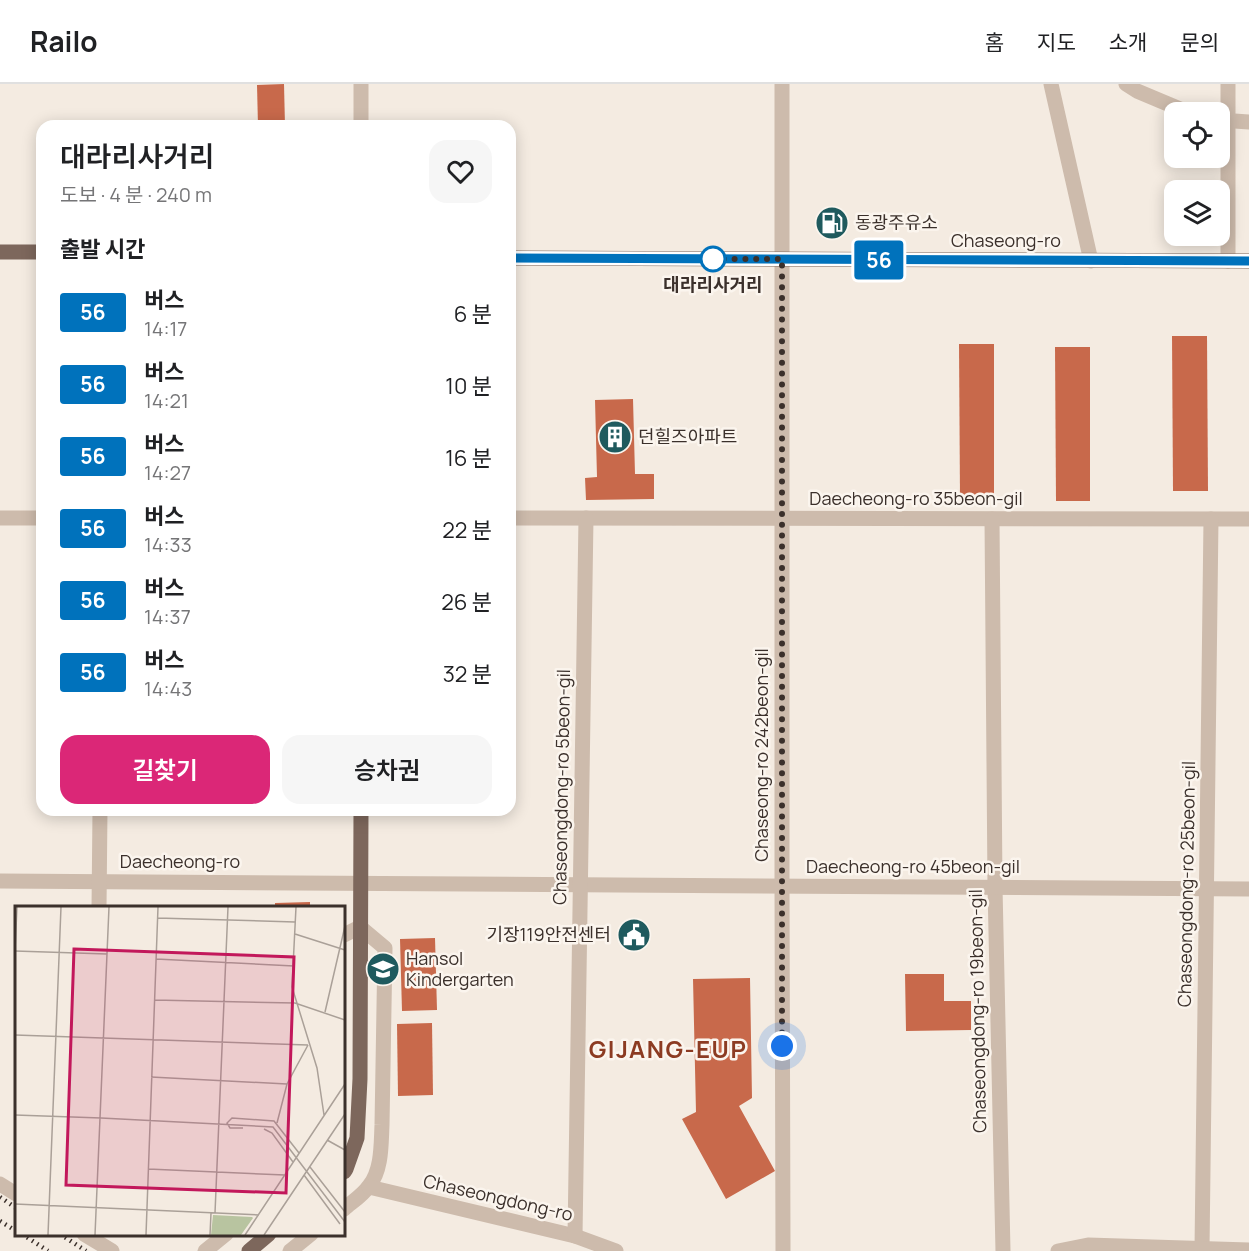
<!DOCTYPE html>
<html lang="ko">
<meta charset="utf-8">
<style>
body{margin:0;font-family:Manrope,"Noto Sans KR",sans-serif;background:#f6f6f6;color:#202124;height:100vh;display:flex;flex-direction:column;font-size:22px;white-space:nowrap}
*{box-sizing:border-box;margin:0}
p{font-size:20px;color:#757577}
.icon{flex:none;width:33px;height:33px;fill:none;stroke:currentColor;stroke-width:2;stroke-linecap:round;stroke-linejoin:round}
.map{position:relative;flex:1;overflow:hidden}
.side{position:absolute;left:36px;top:36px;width:480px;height:696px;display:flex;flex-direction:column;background:#fff;border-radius:18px;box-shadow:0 3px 15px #0003}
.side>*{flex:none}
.badge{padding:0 12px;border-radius:4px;font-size:21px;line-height:39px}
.tools{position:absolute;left:1164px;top:18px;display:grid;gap:12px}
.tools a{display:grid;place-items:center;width:66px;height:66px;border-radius:12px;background:#fff;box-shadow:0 3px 15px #0003;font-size:30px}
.you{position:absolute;width:30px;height:30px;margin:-15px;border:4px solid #fff;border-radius:50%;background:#1a73e8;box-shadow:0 0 0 9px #1a73e833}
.map>.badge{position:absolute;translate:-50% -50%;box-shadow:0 0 0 3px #fff}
h2{padding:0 24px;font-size:22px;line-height:54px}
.round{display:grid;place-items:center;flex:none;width:63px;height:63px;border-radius:18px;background:#f6f6f6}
.headline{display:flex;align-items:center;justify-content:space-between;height:102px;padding:0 24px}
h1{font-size:28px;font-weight:600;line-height:45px}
.action{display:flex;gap:12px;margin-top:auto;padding:12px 24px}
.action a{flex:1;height:69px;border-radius:18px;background:#db2777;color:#fff;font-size:24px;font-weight:600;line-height:69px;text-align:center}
.action a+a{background:#f6f6f6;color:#202124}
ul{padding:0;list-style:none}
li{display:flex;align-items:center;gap:18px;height:72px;padding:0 24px}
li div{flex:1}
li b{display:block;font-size:22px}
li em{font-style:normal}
li .badge{min-width:66px;font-weight:700;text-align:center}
header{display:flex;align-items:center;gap:36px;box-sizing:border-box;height:84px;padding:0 30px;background:#fff;border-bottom:2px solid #e0e0e0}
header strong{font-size:28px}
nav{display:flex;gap:33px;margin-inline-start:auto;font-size:21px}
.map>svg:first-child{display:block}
.building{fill:#c8694b}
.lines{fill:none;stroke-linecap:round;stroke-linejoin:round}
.minor{stroke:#cdbbac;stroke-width:15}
.major{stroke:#7d675c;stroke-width:15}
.rail{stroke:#3b302b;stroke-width:4.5;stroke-dasharray:1.5 4.5;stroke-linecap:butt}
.line-casing{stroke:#fff;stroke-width:14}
.line{stroke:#0072bc;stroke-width:9}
.walk{stroke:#3b302b;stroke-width:6;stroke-dasharray:0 10.8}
.stop-dot{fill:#fff;stroke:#0072bc;stroke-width:3}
.labels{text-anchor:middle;stroke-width:5;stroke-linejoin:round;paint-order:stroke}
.poi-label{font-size:18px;fill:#3b302b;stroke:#fbf5ee;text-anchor:start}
.street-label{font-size:18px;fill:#3b302b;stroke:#fbf5ee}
.stop-label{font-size:18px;font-weight:bold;fill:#3b302b;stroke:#fbf5ee}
.district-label{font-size:24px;font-weight:bold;letter-spacing:1.5px;fill:#8c3b22;stroke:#fbf5ee}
.inset-road{fill:none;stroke:#aaa098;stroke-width:1.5}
.view{fill:#c2185b;fill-opacity:0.15;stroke:#c2185b;stroke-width:3}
.inset-edge{fill:none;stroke:#3b302b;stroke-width:3}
</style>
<header>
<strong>Railo</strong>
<nav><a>홈</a><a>지도</a><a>소개</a><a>문의</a></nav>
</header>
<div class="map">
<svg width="1249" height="1167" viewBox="0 0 1249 1167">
<rect width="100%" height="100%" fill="#f4ebe1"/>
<g class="building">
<path d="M284,0L285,42H258L257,1Z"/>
<path d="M1172,252H1207L1208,407H1173Z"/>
<path d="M959,260H994V414H960Z"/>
<path d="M1055,263H1090V417H1056Z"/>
<path d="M633,315L635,390H654V415L586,416L585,394L597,393L595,316Z"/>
<path d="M310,818V824H275V819Z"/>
<path d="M435,854L437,926L402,927L400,855Z"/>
<path d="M905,890H944V917H971V946L906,947Z"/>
<path d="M750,894L752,1014L739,1022L775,1087L726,1115L682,1035L696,1028L693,895Z"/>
<path d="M432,939L433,1011L398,1012L397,940Z"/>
</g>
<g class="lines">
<g class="minor">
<path d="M361,0V42"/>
<path d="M782,0V802L783,1167"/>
<path d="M1051,0L1091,177"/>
<path d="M1126,0L1137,7L1187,28"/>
<path d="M1220,36L1249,38"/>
<path d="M1228,177V0"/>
<path d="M0,434H42"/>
<path d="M510,434L1249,435"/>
<path d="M992,435L995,803L1003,1167"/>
<path d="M0,797L1249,805"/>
<path d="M99,824L100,726"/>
<path d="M344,851L360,843L385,864L382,1041C381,1061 382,1086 369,1102C363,1111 352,1118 344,1125"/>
<path d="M0,1100L16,1110"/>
<path d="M369,1103L575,1152L616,1167"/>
<path d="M84,1150L112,1167"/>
<path d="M575,1152L586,434"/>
<path d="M1202,1165L1211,435"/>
<path d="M205,1167L226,1150"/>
<path d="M290,1167L311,1150"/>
<path d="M1058,1167L1088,1161L1249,1166"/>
</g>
<g class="major">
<path d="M0,168H42"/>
<path d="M510,174L1249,177"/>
<path d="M344,1088L346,1085L357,1054L360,995L361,726"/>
<path d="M249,1167L269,1150"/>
</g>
<g class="rail">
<path d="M0,1113L16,1124"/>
<path d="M0,1137L16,1147"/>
<path d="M22,1150L48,1167"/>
<path d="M60,1150L86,1167"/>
</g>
</g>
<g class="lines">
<g class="line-casing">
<path id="line" d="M510,174L1249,177"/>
</g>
<use href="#line" class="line"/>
<path class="walk" d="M713,175H782V962"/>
</g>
<defs>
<g id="fuel-disc" transform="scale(1.725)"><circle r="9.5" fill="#1f5a5e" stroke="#fbf5ee"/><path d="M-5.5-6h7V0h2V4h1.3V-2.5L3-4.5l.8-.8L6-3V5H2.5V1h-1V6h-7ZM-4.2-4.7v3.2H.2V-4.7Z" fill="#fff"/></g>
<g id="building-disc" transform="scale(1.725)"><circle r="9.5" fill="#1f5a5e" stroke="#fbf5ee"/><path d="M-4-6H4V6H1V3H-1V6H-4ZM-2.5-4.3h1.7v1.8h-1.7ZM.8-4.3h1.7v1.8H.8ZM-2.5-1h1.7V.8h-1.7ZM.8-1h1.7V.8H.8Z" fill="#fff"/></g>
<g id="civic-disc" transform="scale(1.725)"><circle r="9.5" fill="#1f5a5e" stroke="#fbf5ee"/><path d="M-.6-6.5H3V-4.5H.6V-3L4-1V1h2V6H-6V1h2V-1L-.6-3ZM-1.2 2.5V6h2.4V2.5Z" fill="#fff"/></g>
<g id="school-disc" transform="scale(1.725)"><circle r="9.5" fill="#1f5a5e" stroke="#fbf5ee"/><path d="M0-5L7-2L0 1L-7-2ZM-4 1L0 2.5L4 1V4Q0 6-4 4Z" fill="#fff"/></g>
</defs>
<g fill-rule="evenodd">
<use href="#fuel-disc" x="832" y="139"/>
<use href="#building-disc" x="615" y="353"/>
<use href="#civic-disc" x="634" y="851"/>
<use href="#school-disc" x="383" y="885"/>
</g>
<circle class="stop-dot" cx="713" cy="175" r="12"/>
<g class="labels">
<g class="poi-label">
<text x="855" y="145">동광주유소</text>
<text x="638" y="359">던힐즈아파트</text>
<text x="611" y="857" text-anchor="end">기장119안전센터</text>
<text x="406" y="881">Hansol<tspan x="406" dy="21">Kindergarten</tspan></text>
</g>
<g class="street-label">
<text x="1006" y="163">Chaseong-ro</text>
<text x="916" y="421">Daecheong-ro 35beon-gil</text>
<text transform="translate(762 671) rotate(-90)" y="6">Chaseong-ro 242beon-gil</text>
<text transform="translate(562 703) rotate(-89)" y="6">Chaseongdong-ro 5beon-gil</text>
<text x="180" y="784">Daecheong-ro</text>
<text x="913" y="789">Daecheong-ro 45beon-gil</text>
<text transform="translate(1187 800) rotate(-89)" y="6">Chaseongdong-ro 25beon-gil</text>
<text transform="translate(978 927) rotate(-91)" y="6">Chaseongdong-ro 19beon-gil</text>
<text transform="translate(498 1114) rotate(13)" y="6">Chaseongdong-ro</text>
</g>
<g class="stop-label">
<text x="713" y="207">대라리사거리</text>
</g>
<g class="district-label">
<text x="668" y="974">GIJANG-EUP</text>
</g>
</g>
<g transform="translate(15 822)">
<rect width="330" height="330" fill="#f4ebe1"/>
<path d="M198,309L237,311L238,312L226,329H196Z" fill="#b8c4a0"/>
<path class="inset-road" d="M281,1L277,81L302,162L309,209M142,12L280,16M280,28L330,44M0,44L2,1M0,45L92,48M141,53L279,60M139,94L280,97L330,114M310,106L330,20M0,129L293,139M136,171L272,178M0,209L86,212M86,212L258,221L330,316M262,217L272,178L293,139M228,222H215L212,217L217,212L259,215L284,247M249,223L257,227L278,256M312,234L330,244M295,261L330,306M133,263L270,269M289,269L325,318M0,298L244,309M200,307L213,1M33,329L46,1M80,329L94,1M131,329L143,1M195,329L196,307M230,329L330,178M249,329L330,208"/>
<path class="view" d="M59,43L279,51L271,287L51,279Z"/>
<rect width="330" height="330" class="inset-edge"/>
</g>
</svg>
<div class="tools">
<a><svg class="icon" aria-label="locate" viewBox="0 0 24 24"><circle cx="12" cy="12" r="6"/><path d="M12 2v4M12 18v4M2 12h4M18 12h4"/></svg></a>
<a><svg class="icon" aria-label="layers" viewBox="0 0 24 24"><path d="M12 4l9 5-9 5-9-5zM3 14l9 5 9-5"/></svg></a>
</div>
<div class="you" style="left:782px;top:962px"></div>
<b class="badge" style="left:879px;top:176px;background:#0072bc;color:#fff">56</b>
<section class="side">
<div class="headline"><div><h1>대라리사거리</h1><p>도보 · 4 분 · 240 m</p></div><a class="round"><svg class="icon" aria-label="heart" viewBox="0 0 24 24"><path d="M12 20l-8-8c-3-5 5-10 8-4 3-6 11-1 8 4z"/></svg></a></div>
<h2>출발 시간</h2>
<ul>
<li><span class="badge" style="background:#0072bc;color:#fff">56</span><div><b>버스</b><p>14:17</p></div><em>6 분</em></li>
<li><span class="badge" style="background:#0072bc;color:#fff">56</span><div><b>버스</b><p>14:21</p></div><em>10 분</em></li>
<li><span class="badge" style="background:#0072bc;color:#fff">56</span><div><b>버스</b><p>14:27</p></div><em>16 분</em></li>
<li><span class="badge" style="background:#0072bc;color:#fff">56</span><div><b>버스</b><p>14:33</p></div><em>22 분</em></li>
<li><span class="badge" style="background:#0072bc;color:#fff">56</span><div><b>버스</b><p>14:37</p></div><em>26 분</em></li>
<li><span class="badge" style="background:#0072bc;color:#fff">56</span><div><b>버스</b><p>14:43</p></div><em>32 분</em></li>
</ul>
<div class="action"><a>길찾기</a><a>승차권</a></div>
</section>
</div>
